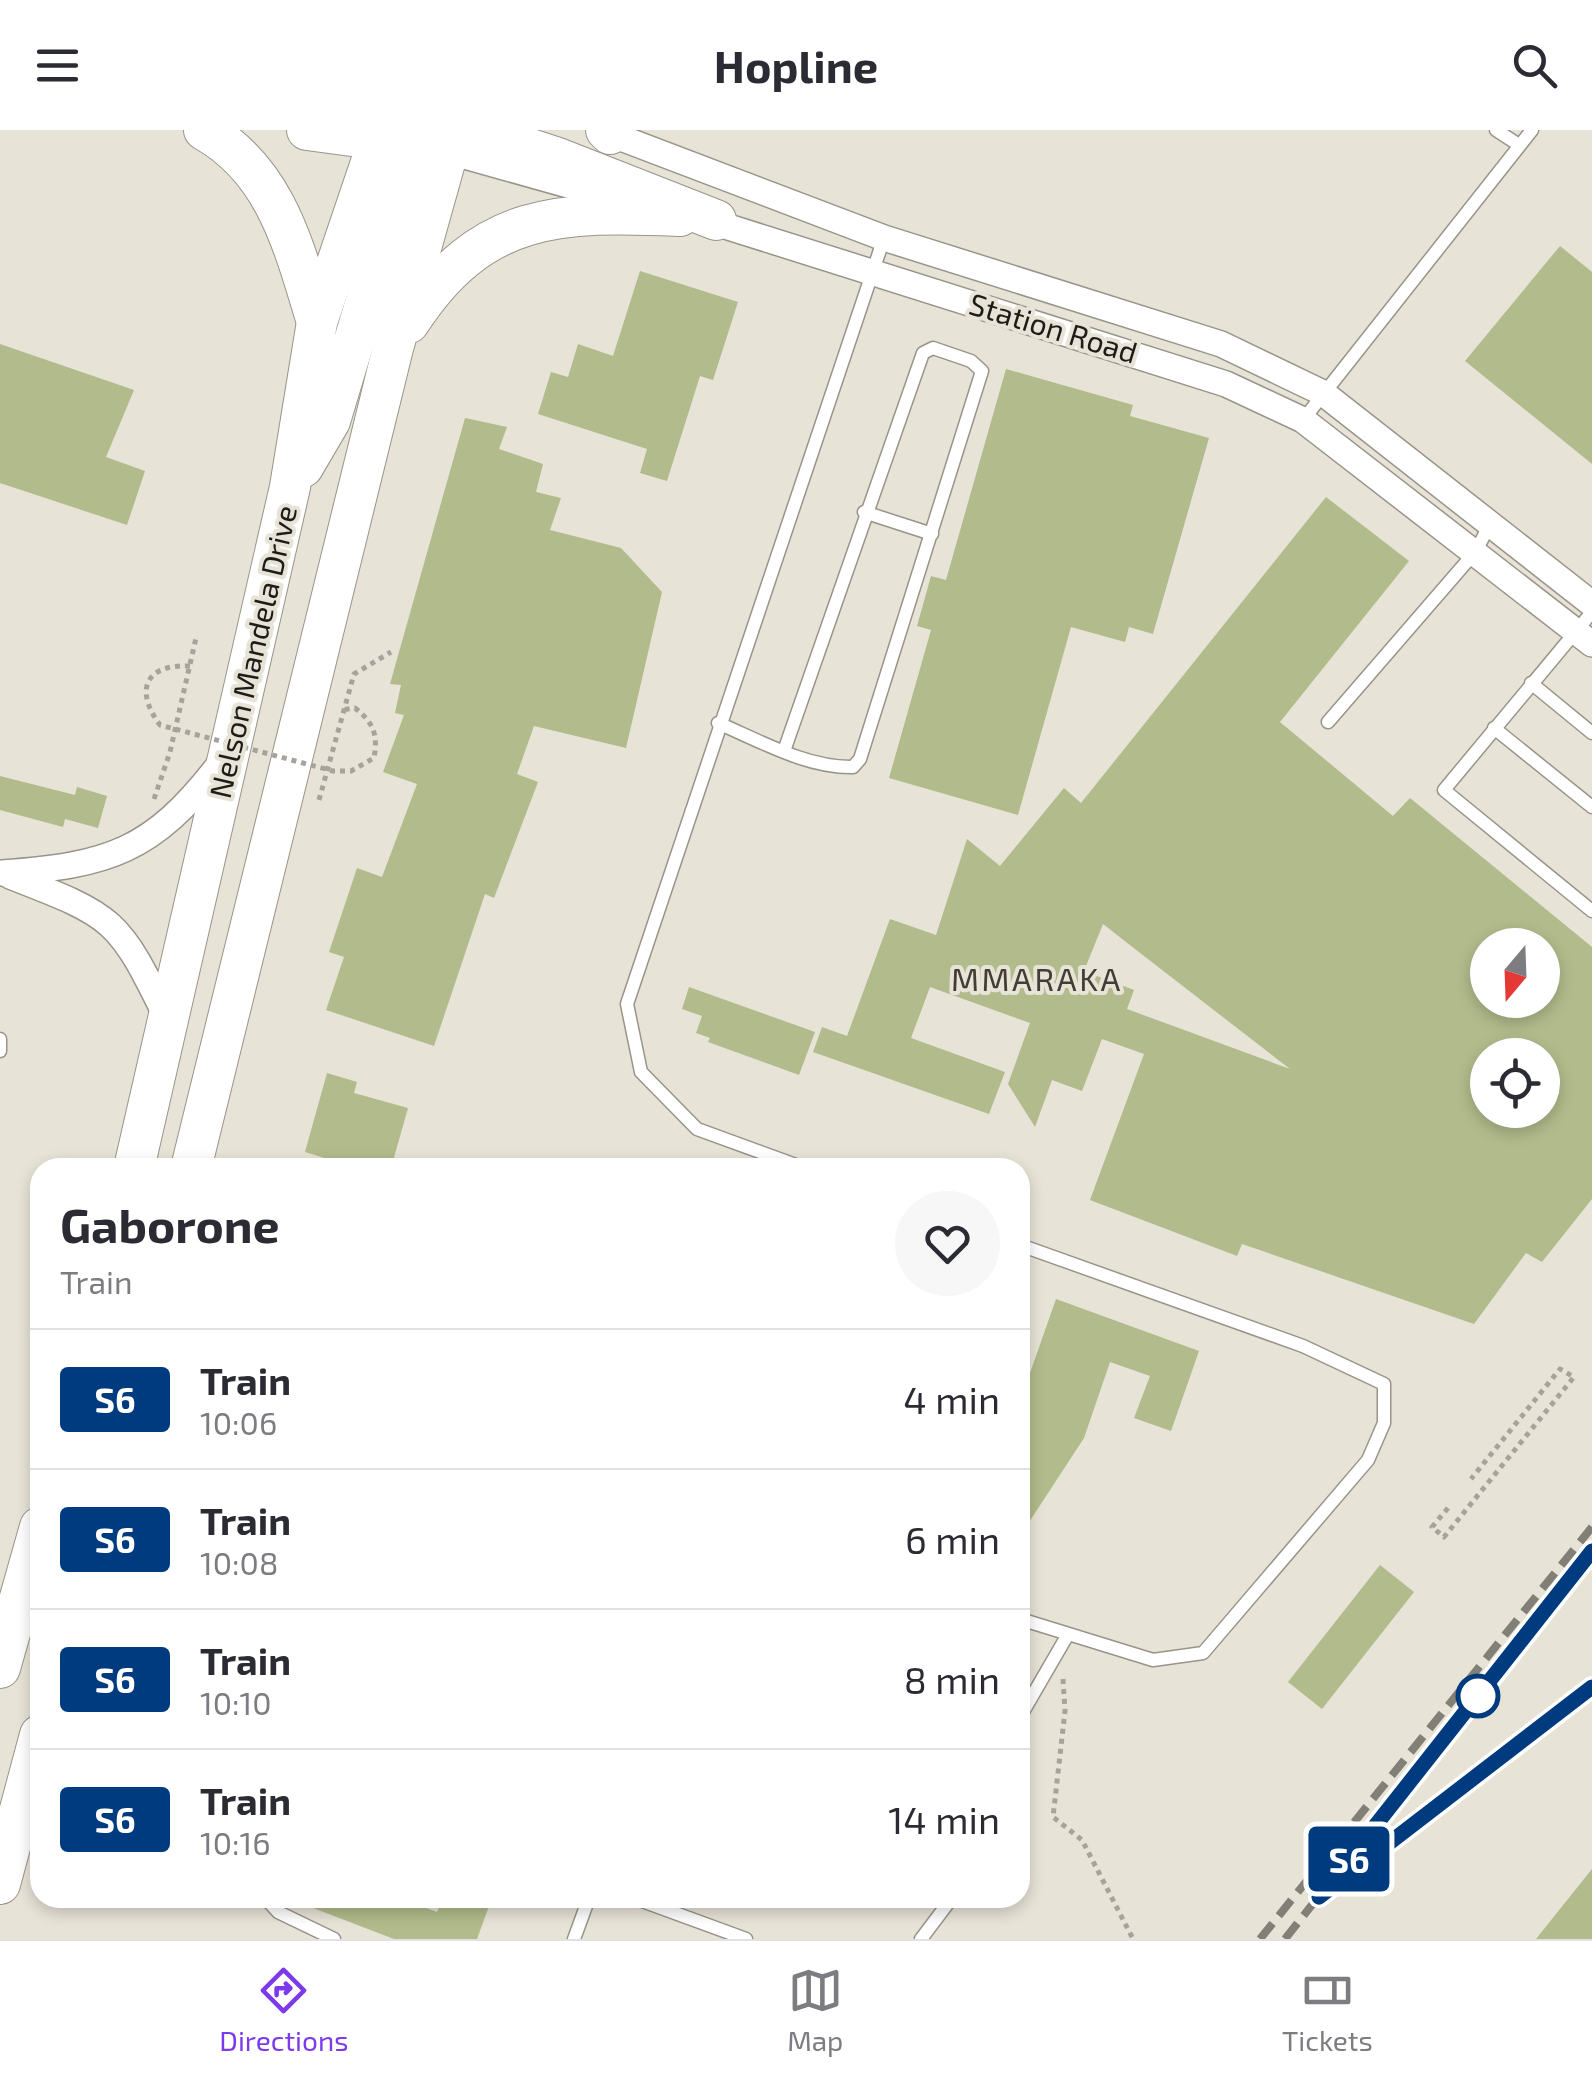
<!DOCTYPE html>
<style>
body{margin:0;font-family:"Exo 2",sans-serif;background:#f7f7f7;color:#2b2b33;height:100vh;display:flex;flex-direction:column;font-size:38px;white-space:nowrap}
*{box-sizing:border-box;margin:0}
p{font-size:32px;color:#7c7c81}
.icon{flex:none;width:55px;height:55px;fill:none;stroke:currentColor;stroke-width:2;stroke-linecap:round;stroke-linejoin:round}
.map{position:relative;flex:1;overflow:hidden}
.side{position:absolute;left:30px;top:1028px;width:1000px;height:750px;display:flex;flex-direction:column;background:#fff;border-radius:30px;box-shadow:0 5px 15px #0003}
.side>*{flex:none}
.badge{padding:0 20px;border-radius:8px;font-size:35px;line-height:65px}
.needle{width:65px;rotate:199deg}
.controls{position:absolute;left:1470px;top:798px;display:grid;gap:20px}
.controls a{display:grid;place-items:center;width:90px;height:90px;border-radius:50%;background:#fff;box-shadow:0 5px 15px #0003;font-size:50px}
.map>.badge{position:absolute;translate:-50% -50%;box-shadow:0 0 0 5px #fff}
.round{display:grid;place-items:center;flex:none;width:105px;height:105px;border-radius:52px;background:#f7f7f7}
.headline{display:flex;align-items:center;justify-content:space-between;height:170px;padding:0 30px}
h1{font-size:48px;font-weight:700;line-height:75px}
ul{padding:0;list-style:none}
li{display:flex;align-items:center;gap:30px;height:140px;padding:0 30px;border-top:2px solid #e1e1e2}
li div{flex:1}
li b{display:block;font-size:38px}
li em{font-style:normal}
li .badge{min-width:110px;font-weight:700;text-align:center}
header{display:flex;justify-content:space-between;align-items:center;height:130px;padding:0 30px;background:#fff;font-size:45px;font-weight:700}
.dock{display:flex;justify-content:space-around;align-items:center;height:140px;border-top:2px solid #e1e1e2;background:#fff;font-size:28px;color:#7c7c81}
.dock a{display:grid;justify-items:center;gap:5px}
.dock .current{color:#7c3aed}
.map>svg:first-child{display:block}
.building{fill:#b1bb8b;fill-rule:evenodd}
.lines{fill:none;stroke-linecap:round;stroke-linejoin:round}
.lane-casing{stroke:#999489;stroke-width:15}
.street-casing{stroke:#999489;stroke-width:28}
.primary-casing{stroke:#999489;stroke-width:42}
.path{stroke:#a7a39a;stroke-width:5;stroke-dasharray:5 5;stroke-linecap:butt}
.lane{stroke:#fff;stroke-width:12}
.street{stroke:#fff;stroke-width:25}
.primary{stroke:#fff;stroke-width:40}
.rail{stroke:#827f77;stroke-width:8;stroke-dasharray:20 10;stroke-linecap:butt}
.path-bridge{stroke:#a7a39a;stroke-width:5;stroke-dasharray:5 5;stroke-linecap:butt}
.line-casing{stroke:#fff;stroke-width:22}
.line{stroke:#003b80;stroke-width:15}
.stop-dot{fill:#fff;stroke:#003b80;stroke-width:5}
.labels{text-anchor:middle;stroke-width:8;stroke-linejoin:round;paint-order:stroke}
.street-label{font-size:30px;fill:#1e1c18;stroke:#e8e3d7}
.neighbourhood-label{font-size:32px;letter-spacing:2.5px;fill:#423e35;stroke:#e8e3d7}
</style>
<header><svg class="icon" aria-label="menu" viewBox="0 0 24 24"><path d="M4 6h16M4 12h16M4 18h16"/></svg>Hopline<svg class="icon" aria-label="search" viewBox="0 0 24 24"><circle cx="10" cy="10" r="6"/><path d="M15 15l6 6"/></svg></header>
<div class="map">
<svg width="1592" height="1809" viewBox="0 0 1592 1809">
<rect width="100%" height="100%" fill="#e8e3d7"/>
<g class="building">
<path d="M1560,116L1592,142V334L1465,231Z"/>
<path d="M640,141L738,172L713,250L700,246L667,351L640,343L647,319L538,284L551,242L568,247L578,214L613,226Z"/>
<path d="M0,214L134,260L106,327L145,341L127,395L0,353Z"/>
<path d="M1006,239L1133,275L1130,286L1209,308L1153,504L1129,497L1125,512L1071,497L1018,685L889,648L931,500L917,496L931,446L946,450Z"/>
<path d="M465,288L507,297L499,319L543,334L536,362L561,368L550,400L621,418L662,462L626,618L534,596L517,644L538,652L494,768L485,764L434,916L326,880L344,827L329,822L357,738L382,747L417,654L383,642L404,585L395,583L401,555L390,554Z"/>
<path d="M1326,367L1409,431L1280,592L1393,686L1410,668L1592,817V1069L1542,1132L1526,1123L1474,1194L1242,1114L1237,1126L1090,1070L1144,924L1102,909L1082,961L1052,950L1035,997L1008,954L1030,893L930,857L911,908L1005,942L989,984L813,922L822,897L847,906L890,789L936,805L967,709L1000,736L1064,658L1081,673ZM1103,794L1135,819L1290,939L1127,879L1134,860L1084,841ZM1488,815H1542V870H1488ZM1488,925H1542V980H1488Z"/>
<path d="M0,646L75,665L77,657L107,666L98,698L65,689L63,697L0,680Z"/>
<path d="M689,857L815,902L799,945L708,912L710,908L696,903L702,886L682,879Z"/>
<path d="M327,943L357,952L354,963L408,978L391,1038H357L305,1022Z"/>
<path d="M1056,1169L1199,1221L1171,1301L1134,1288L1150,1246L1110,1232L1084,1308L1020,1406V1239L1030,1243Z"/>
<path d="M1380,1435L1414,1462L1322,1579L1288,1552Z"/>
<path d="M1592,1739V1809H1536Z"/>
<path d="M287,1768H399L437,1782L443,1768H492L477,1809H394Z"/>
</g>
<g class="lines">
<g class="lane-casing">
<g id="lane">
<path d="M1496,0L1519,15"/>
<path d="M1303,290L1532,0"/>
<path d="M864,382L932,404"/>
<path d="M1592,482L1444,660L1592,781"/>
<path d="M1531,553L1592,603"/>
<path d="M1328,592L1476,421L1490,394"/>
<path d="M718,593C760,611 807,638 853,637L860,629L982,241L971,231L933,218L923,223L784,621"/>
<path d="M1494,598L1592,677"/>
<path d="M0,909V921"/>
<path d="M804,1038L697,999L641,942L627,874L884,108"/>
<path d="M1020,1115L1303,1216L1384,1254V1293L1368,1330L1203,1523L1153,1530L1020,1489"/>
<path d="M1020,1587L1067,1506"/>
<path d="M265,1768L278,1782L334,1809"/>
<path d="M634,1768L746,1809"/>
<path d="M574,1809L589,1768"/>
<path d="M921,1809L952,1768"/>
</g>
</g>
<g class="street-casing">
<g id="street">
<path d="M600,0L884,108L1221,214L1323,263L1592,474"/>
<path d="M447,21L611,67"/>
<path d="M703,89L1226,254L1303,290L1592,514"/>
<path d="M2,743C109,735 152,722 219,635"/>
<path d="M10,746C116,787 118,788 168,890"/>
</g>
</g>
<g class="primary-casing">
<g id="primary">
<path d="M204,0C277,41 294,118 317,192"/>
<path d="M307,0L404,13"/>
<path d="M472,0L558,28L716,90"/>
<path d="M606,0L610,4"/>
<path d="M409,193C481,81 560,81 680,86"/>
<path d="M303,337L330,291L413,15L422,0"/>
<path d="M134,1038L290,357L317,192L382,0"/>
<path d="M191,1038L393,218L454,0"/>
<path d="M0,1538L40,1397"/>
<path d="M0,1754L40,1605"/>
</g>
</g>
<g class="path">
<path d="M154,669L170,622L196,508"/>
<path d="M319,670L354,544L391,522"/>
<path d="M1448,1378L1432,1397L1444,1407L1574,1247L1560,1239L1471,1349"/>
<path d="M1063,1549L1065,1581L1053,1687L1082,1710L1133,1809"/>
</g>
<use href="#lane" class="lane"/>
<use href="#street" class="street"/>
<use href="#primary" class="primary"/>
<g class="rail">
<path d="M1347,1746L1592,1557"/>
<path d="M1260,1809L1592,1397"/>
<path d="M1285,1809L1592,1421"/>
</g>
<path class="path-bridge" d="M190,536C145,534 134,560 160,595L333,641H351L374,628C378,605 374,593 355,578L342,580"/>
</g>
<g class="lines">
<g class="line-casing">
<path id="line" d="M1592,1421L1319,1767L1592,1557"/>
</g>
<use href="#line" class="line"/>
</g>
<circle class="stop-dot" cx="1478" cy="1566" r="20"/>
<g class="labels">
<g class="street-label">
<text transform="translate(1053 199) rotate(17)" y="10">Station Road</text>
<text transform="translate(254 522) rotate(-77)" y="10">Nelson Mandela Drive</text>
</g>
<g class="neighbourhood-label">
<text x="1037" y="861">MMARAKA</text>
</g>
</g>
</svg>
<div class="controls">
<a><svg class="needle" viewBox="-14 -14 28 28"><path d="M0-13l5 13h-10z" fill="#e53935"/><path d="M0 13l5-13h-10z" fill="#7c7c81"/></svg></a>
<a><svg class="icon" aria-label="locate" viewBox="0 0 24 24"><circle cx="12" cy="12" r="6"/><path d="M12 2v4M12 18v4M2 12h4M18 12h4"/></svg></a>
</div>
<b class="badge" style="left:1349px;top:1729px;background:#003b80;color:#fff">S6</b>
<section class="side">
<div class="headline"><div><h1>Gaborone</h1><p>Train</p></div><a class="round"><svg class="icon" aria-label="heart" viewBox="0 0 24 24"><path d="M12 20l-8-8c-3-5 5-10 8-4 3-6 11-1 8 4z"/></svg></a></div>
<ul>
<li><span class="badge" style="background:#003b80;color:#fff">S6</span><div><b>Train</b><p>10:06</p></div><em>4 min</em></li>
<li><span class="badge" style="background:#003b80;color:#fff">S6</span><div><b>Train</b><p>10:08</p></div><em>6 min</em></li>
<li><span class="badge" style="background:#003b80;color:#fff">S6</span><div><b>Train</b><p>10:10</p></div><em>8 min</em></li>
<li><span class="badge" style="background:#003b80;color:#fff">S6</span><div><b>Train</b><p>10:16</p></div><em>14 min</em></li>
</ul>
</section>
</div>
<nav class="dock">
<a class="current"><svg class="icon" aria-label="directions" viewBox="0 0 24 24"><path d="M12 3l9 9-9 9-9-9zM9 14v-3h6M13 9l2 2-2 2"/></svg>Directions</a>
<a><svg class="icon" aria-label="map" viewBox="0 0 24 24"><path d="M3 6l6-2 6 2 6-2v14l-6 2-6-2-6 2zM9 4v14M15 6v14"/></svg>Map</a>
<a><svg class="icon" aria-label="tickets" viewBox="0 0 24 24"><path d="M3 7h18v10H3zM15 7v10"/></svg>Tickets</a>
</nav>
